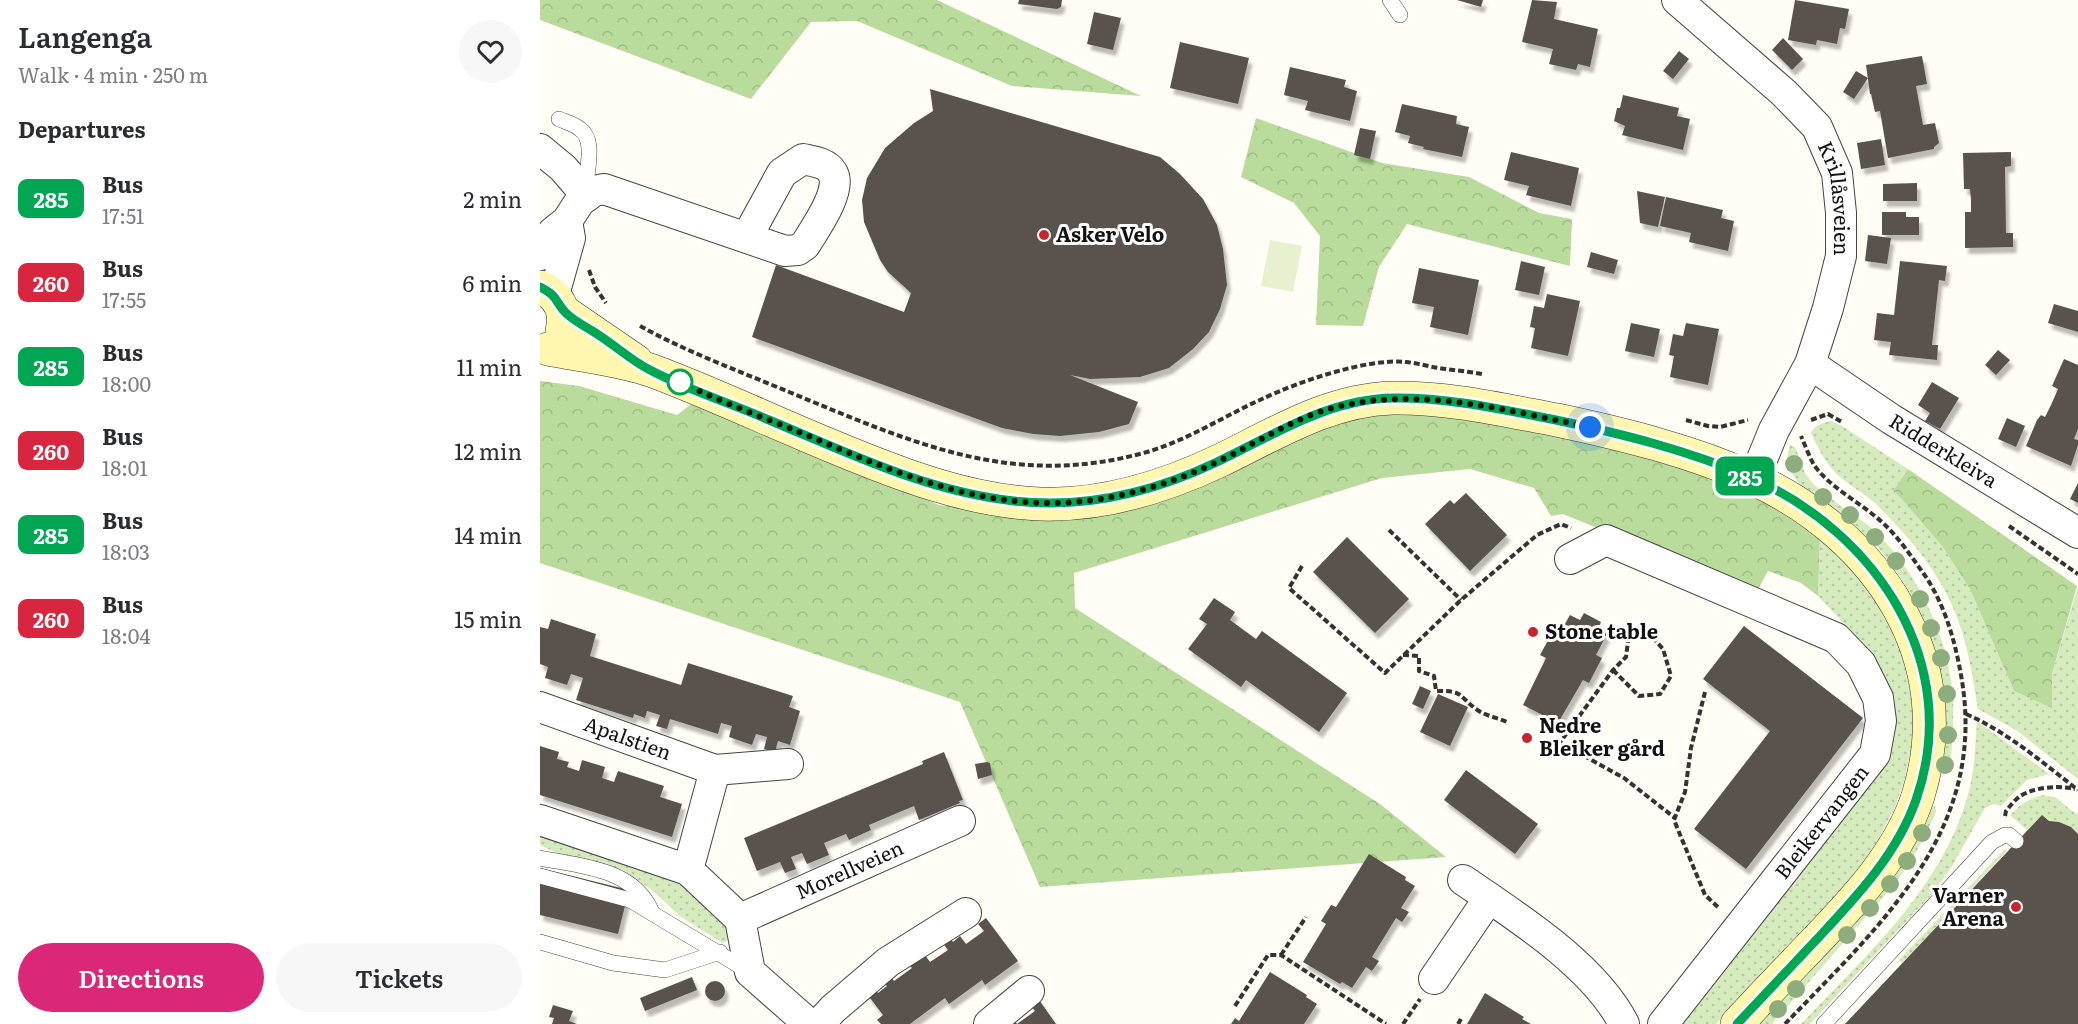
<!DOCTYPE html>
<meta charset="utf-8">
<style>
body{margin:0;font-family:Literata,serif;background:#f7f7f7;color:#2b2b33;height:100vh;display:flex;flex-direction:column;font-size:22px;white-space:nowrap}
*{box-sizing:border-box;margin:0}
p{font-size:20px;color:#7c7c81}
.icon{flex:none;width:33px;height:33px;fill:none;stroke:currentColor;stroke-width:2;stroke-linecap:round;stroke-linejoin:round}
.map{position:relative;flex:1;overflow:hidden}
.panel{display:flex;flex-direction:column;background:#fff;width:540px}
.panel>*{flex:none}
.badge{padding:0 12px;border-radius:9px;font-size:21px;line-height:39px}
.you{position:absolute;width:30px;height:30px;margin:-15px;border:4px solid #fff;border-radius:50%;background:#1a73e8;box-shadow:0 0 0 9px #1a73e833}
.map>.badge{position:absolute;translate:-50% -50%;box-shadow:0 0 0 3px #fff}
h2{padding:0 18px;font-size:22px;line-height:54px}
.round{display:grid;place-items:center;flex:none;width:63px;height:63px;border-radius:32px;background:#f7f7f7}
.summary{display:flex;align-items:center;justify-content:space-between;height:102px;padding:0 18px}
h1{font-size:28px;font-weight:600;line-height:45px}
.button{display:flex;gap:12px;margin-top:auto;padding:12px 18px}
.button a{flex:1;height:69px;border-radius:36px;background:#db2777;color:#fff;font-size:24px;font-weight:600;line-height:69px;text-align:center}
.button a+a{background:#f7f7f7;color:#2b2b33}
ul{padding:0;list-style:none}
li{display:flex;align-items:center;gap:18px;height:84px;padding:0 18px}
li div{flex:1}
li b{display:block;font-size:22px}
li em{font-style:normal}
li .badge{min-width:66px;font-weight:700;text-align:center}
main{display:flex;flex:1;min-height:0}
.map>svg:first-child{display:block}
.grass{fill:url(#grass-dots)}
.forest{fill:url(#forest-crowns)}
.pitch{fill:#e6f2cf}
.building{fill:#5a524d;filter:url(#shadow)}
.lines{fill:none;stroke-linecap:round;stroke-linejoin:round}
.service-casing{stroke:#444;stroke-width:16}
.minor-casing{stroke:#444;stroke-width:32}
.secondary-casing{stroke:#333;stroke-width:34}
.path{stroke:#333;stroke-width:4;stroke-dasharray:6 3;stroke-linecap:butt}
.service{stroke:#fff;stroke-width:15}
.minor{stroke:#fff;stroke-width:30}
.secondary{stroke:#fff6b0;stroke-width:33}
.tree{fill:#8dad7f}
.line-casing{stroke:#fff;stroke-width:14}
.line{stroke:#00a651;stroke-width:9}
.walk{stroke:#111;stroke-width:6;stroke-dasharray:0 10.8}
.poi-dot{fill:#c4262e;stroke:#fff;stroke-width:2}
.stop-dot{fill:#fff;stroke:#00a651;stroke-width:3}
.labels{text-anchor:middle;stroke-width:6;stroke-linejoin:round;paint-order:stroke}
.street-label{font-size:20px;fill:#111;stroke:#fff}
.poi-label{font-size:20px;font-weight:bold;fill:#111;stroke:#fff;text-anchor:start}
</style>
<main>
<section class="panel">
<div class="summary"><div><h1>Langenga</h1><p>Walk · 4 min · 250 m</p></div><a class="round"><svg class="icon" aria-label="heart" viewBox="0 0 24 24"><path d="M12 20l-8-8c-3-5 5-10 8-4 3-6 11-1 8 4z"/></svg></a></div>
<h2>Departures</h2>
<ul>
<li><span class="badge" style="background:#00a651;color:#fff">285</span><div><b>Bus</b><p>17:51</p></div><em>2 min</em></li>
<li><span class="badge" style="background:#d7263d;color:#fff">260</span><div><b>Bus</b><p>17:55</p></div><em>6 min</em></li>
<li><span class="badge" style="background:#00a651;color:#fff">285</span><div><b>Bus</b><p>18:00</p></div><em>11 min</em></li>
<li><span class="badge" style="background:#d7263d;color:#fff">260</span><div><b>Bus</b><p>18:01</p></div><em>12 min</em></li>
<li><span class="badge" style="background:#00a651;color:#fff">285</span><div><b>Bus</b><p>18:03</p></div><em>14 min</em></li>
<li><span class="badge" style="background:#d7263d;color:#fff">260</span><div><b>Bus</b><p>18:04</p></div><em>15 min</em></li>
</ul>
<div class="button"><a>Directions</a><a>Tickets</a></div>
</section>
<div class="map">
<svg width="1538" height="1024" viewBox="0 0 1538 1024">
<defs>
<pattern id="grass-dots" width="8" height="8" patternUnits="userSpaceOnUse" patternTransform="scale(1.5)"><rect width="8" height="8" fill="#d5ebbd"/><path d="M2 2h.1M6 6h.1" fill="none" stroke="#b6c8a1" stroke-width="1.8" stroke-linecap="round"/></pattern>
<pattern id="forest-crowns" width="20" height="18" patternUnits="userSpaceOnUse" patternTransform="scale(1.5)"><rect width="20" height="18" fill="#b9dc9c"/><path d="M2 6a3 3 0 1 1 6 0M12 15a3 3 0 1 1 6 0" fill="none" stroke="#9ebc85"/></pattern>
<filter id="shadow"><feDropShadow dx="3.5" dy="6" stdDeviation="1.5" flood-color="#0004"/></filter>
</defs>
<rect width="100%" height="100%" fill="#fffdf5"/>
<g class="grass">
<path d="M1291,421L1302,426L1368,469L1353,491L1359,496L1402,546L1430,589L1474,691L1512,707V674L1538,586V779L1476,730L1438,709C1434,687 1431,664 1425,642C1410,585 1378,546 1337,505C1327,495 1313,488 1301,478C1287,466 1278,449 1271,433C1275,425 1283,423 1291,421Z"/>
<path d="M1250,445L1255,447C1260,457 1261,467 1267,476C1280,495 1313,512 1331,528C1376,568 1411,640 1413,701C1414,724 1412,750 1409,773L1403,775L1399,771C1397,734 1398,695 1394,657C1391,622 1362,575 1339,549C1316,522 1260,498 1249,467C1246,461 1248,452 1250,445Z"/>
<path d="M1280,537L1314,568L1356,630L1373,703V741L1364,781L1355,807L1332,852L1295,900L1243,950L1176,1024H1136L1344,760L1347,685L1329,650L1278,596Z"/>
<path d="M1437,721L1509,774L1487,780L1461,806L1454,804L1445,808L1411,868L1391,895L1270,1024H1261C1325,957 1401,889 1427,798C1435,773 1435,747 1437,721Z"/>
<path d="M1502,795L1515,797L1536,814L1538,812V834L1509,821L1502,815L1487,830L1470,815C1480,805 1488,799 1502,795Z"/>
<path d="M1395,806L1396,812C1384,839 1371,864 1352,887L1232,1024H1215L1391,807Z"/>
<path d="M0,826L140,877L198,935L183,943L141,917L112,890L83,870L27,858L0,845Z"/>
<path d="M1465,849L1467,851L1362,963L1359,960Z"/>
</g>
<g class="forest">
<path d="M0,0H397L601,96L472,86L317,21L271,22L211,99L0,20Z"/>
<path d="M716,118L842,163L929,177L999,213L1032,219L1030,266L867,224L839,267L823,326L776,325L780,236L754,203L701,177Z"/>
<path d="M0,381L39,386L137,415L154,402L399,505L505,516L761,431L834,414L890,411L1041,438L1165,473L1228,503L1280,537L1278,596L1261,583L1228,571L1216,593L1023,514L1011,516L994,488L930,469L842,478L534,573L535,608L840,804L906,857L500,887L420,702L0,563Z"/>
<path d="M1368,469L1537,586L1512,674V708L1474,691L1430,589L1402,546L1359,496L1353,491Z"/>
</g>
<path class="pitch" d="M730,240L762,246L753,292L721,286Z"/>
<g class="building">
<path d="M479,0H522L521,7L517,9L478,4Z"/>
<path d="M917,0H943L941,7Z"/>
<path d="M992,0L1017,2L1014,19L1058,29L1050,67L1038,64L1036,70L1009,64L1013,49L982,42Z"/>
<path d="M1255,0L1309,9L1305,29L1300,28L1297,44L1277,40L1276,45L1248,40Z"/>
<path d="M554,12L581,18L573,50L547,44Z"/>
<path d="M1243,38L1263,59L1252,70L1232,50Z"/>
<path d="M640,42L709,58L698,104L630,88Z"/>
<path d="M1139,51L1149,59L1133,79L1123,71Z"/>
<path d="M1382,56L1387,84L1376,86L1383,125L1395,123L1399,143L1394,147V149L1348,158L1340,111L1335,112L1331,94H1330L1326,65Z"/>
<path d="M750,67L806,80L804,87L817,91L810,121L765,110L768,101L744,95Z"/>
<path d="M1316,71L1328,78L1314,99L1303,92Z"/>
<path d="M390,89L620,157L640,174L663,199L677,225L683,249L687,285L680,309L669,332L653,349L629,368L600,377L550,379L530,375L598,402L589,424L559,432L520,436L493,434L462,428L212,337L236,265L364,312L371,293L348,272L340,260L324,222L322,200L327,178L345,148L374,123L393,111Z"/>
<path d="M1083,95L1139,108L1137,116L1150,119L1143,150L1082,135L1085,126L1074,121L1077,108H1080Z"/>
<path d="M862,104L917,116L916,124L929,127L922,157L883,149L884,147L868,143L870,136L855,132Z"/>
<path d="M820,128L836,131L830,159L814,155Z"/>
<path d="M1341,139L1345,165L1321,169L1317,143Z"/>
<path d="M971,152L1039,168L1031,206L986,195L989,186L964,180Z"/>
<path d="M1471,152V166L1465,167L1466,233H1473V247L1425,248V212H1431V200L1430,189H1424L1423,153Z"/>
<path d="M1377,183V201H1343V184Z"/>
<path d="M1097,191L1125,197L1118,227L1100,223Z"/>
<path d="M1126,197L1183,210L1181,218L1194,221L1188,251L1149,242L1151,233L1120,226Z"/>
<path d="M1342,212H1366V217H1379V235H1342Z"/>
<path d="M1328,235L1351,238L1347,264L1325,261Z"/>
<path d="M1051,252L1078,260L1074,274L1047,267Z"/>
<path d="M981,261L1005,267L999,295L975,290Z"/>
<path d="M1360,261L1407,266L1405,281L1399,280L1392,345H1398L1397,360L1349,355L1351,342L1334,340L1337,313L1354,315Z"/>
<path d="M879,268L939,280L928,335L890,327L894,307L872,303Z"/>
<path d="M1007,294L1040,301L1028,356L991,348L995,328L990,327L994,306L1004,308Z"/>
<path d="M1514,304L1538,311V332L1508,323Z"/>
<path d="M1091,323L1120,329L1114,357L1085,351Z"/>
<path d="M1146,323L1179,329L1168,385L1130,377L1134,356L1129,355L1133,334L1143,336Z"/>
<path d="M1458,350L1470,360L1456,375L1445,365Z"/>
<path d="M1524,359L1538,365V429L1534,439L1538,440V445L1531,466L1486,446L1497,420L1501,415L1505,417L1511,405L1518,389L1512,386Z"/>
<path d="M1392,382L1419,398L1400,429L1385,421L1390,413L1378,405Z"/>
<path d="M1467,418L1485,426L1476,447L1458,439Z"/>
<path d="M1538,483V503L1530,499Z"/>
<path d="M926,493L967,535L930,571L885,524L910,500L914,504Z"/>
<path d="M807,537L869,599L835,633L773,572Z"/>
<path d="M674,598L695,612L690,620L716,639L722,631L807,693L779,732L706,680L701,687L648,649L667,624L659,619Z"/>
<path d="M1044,613L1061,622L1058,629L1067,634L1056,655L1062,658L1049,683L1043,680L1018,723L983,705L1006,658L1000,655L1012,633L1018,636L1030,615L1040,620Z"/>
<path d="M11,619L56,634L50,656L141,685L148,663L253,696L249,707L260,711L250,745L238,741L235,752L224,749L227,737L216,734L212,745L189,737L192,726L181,723L178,734L130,719L127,729L116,726L120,715L107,711L105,718L94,714L93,718L36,700L43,678L31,674L27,685L5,678L8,667L0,664V627L8,629Z"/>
<path d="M1204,626L1323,718L1206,869L1154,829L1230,731L1163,679Z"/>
<path d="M880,686L891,691L883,709L872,704Z"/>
<path d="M898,694L928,707L910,746L880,732Z"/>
<path d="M0,746L19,752L17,759L29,762L27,767L39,771L42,760L65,767L62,778L74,782L78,771L124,786L120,797L142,804L132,837L0,795Z"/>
<path d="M404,752L423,800L419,801L420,803L379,820L374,806L329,825L331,830L309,840L306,834L284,843L289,855L267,864L262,853L251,857L256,869L245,873L240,862L217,871L204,838L383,764L382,761Z"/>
<path d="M447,762L450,763L452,775L438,779L435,764Z"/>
<path d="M926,770L998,824L975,854L904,800Z"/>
<path d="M1502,815L1509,821L1519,822L1531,827L1538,834V1024H1305Z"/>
<path d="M829,854L866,877L865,880L875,886L861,908L869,912L862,922L856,918L832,957L839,961L832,971L826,967L812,988L802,982L800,984L763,962L786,924L781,921L791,905L796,907Z"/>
<path d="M0,868L89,890L78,934L0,915Z"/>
<path d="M446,918L478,961L445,985L442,980L409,1004L405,998L370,1024H341L337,1020L343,1015L324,990L332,985L338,993L347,986L341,978L348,973L354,981L372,968L366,960L385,955L390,962L408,950L402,942L409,936L413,942L420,936L426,944L444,931L438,924Z"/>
<path d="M730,972L767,995L766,997L777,1004L764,1024H691L695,1018L699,1021Z"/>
<path d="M152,977L157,990L105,1011L100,998Z"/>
<circle cx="175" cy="991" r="10"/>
<path d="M945,993L984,1017L982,1019L991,1024H927Z"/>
<path d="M497,997L516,1024H459L471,1015L477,1024L495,1011L489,1003Z"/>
<path d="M13,1005L33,1011L29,1021L37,1024H12L14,1018L9,1017Z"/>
</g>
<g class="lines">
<g class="service-casing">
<g id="service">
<path d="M850,0L860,15"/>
<path d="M19,119C26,122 34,124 40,129C57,141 45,173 46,192"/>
<path d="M0,858C40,866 92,868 111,910"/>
<path d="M0,876L90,900L208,971"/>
<path d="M0,942L73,963L125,970L180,952"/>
<path d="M1284,1024L1452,842L1465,835H1469L1476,841"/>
</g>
</g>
<g class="minor-casing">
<g id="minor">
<path id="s1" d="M1137,0L1244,93L1277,127L1297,173L1301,213V256L1288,308L1270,364L1234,430L1214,479"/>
<path d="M0,149L23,168L47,196"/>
<path d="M0,255L13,232L27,221L40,201L54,191L64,189L245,251L258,250L265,245C274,230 304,189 292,172C287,163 272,161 263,159L242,173L207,237"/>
<path d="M14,295L30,238L27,221"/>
<path id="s2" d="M1270,364L1351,419L1538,533"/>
<path d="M1030,559L1066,540L1296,638L1321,664L1338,698L1341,721L1335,754L1123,1024"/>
<path id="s3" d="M0,707L175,770L148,870"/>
<path d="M175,770L248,764"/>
<path d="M0,820L148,870L200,919L210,972L269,1024"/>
<path d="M923,880C976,916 1055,966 1084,1024"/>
<path id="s4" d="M200,919L420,821"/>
<path d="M894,979L949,898"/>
<path d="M279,1024L293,1009L348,962L426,913"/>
<path d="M449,1024L489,991"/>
</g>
</g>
<g class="secondary-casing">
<g id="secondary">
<path d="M0,287C19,295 27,311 22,331"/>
<path d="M23,311L96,361"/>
<path d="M8,349C39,355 83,360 113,371C174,394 233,422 294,447C359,474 428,501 500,504C561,506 624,487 679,461C735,434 788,400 852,398C908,397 963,410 1017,420C1083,434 1152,451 1214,479C1337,536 1421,658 1378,796C1359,855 1313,902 1271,946C1246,972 1221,998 1197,1024"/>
</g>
</g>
<g class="path">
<path d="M49,270L55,287L66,303"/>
<path d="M100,326C147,352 199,371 249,392C371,442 472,490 607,452C648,440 684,416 722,399C758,382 826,358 866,362C875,363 884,365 893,367C909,370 926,371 942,374"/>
<path d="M1146,420L1168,426L1180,427L1208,420"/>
<path d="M1271,420L1288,414L1302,422"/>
<path d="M1469,526L1538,574"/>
<path d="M849,530L921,600"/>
<path d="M762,566L749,588L845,673L921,600L997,535L1021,524L1031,528"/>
<path d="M863,655L879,656V671L894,676L896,691C925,690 918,697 939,711C947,716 958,718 967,722"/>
<path d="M1073,670L1099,696L1120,694L1131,676L1123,649L1106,630L1089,634L1086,657L1073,670L1013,752L1046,757L1084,778L1135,818"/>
<path d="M1165,692L1151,748L1145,792L1134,820L1165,895L1179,908"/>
<path d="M1426,714C1467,732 1502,762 1538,790"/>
<path d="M1465,816L1466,811C1470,806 1474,801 1479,797C1493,787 1519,785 1535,789"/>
<path d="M741,955L766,917"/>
<path d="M695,1006L728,955H741L846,1024"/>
<path d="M863,1024L880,999"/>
<path d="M918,1024L921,1019"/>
<path d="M1245,1024C1342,923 1449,829 1421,675C1415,641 1405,606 1386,577C1373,559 1360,539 1344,524C1322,503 1291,489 1274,465C1269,456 1265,445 1261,436"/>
</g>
<use href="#service" class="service"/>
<use href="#minor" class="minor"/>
<use href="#secondary" class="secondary"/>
</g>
<g class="tree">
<circle cx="1254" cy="464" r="9"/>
<circle cx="1283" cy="497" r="9"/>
<circle cx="1310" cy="515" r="9"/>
<circle cx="1335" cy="537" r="9"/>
<circle cx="1356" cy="561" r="9"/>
<circle cx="1380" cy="599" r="9"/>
<circle cx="1391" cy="628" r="9"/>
<circle cx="1401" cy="658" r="9"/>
<circle cx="1407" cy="694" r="9"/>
<circle cx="1408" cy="735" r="9"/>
<circle cx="1405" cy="765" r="9"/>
<circle cx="1382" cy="833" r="9"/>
<circle cx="1367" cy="861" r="9"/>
<circle cx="1350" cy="884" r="9"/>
<circle cx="1330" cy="908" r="9"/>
<circle cx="1307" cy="935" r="9"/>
<circle cx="1256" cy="989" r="9"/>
<circle cx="1238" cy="1009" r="9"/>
</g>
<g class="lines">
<g class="line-casing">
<path id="line" d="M0,287C20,297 14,302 27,314C37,323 50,329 60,336C77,347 92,361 110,370C148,390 190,403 229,420C308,453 388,492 474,501C544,509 614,492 677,462C734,435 788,399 853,398C906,397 960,409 1011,419C1079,433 1148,450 1212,478C1336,533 1424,663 1376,800C1357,854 1317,896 1279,937C1252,966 1224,995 1197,1024"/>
</g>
<use href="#line" class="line"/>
<path class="walk" d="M140,382C179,401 220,416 259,432C347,469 437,510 535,502C585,498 632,483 677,462C709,447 738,428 771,415C861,381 959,409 1050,427"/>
</g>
<g class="poi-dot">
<circle cx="504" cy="235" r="6"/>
<circle cx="993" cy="632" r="6"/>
<circle cx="987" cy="738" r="6"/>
<circle cx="1476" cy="907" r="6"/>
</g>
<circle class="stop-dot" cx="140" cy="382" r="12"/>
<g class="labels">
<g class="street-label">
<text dy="7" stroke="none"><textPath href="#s1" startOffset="264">Krillåsveien</textPath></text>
<text dy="7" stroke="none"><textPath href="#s2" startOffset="159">Ridderkleiva</textPath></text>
<text dy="7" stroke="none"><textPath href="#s3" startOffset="93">Apalstien</textPath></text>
<text transform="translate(1282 822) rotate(-52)" y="7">Bleikervangen</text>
<text dy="7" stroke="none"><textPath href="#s4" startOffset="120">Morellveien</textPath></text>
</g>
<g class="poi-label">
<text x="516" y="242">Asker Velo</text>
<text x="1005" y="639">Stone table</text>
<text x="999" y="733">Nedre<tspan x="999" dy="23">Bleiker gård</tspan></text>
<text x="1464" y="903" text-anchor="end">Varner<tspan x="1464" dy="23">Arena</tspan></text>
</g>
</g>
</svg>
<div class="you" style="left:1050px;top:427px"></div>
<b class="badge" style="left:1205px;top:476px;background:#00a651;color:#fff">285</b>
</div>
</main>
